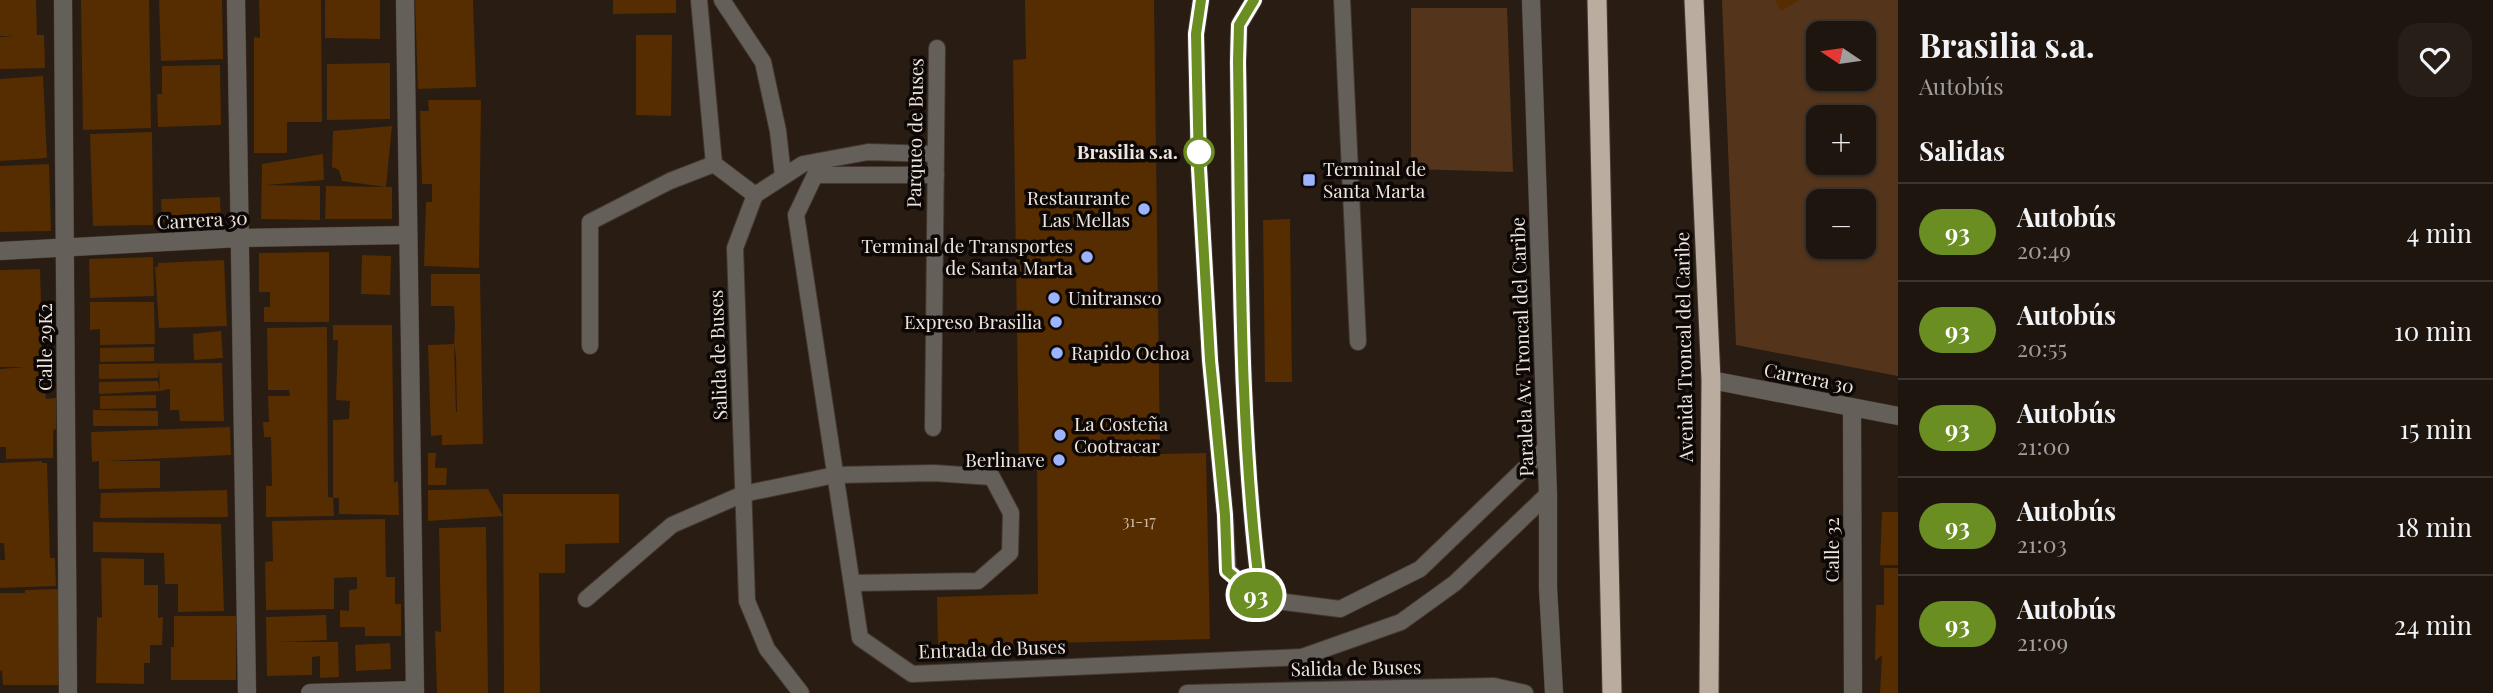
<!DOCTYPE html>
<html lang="es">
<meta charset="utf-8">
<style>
body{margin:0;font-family:"Playfair Display",serif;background:#261e17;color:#f1f3f6;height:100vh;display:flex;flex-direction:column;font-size:26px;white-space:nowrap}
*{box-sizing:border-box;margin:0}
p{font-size:23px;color:#a19f9e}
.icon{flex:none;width:38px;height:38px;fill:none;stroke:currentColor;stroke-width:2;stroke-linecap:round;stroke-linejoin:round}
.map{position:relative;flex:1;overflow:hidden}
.sheet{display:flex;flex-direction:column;background:#1e150e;width:595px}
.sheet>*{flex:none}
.badge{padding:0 14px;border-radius:23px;font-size:24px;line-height:46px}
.needle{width:46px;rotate:283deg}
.controls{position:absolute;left:1806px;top:21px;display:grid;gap:14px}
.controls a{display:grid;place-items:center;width:70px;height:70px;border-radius:14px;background:#1e150e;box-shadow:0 2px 5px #0004,0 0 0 2px #3c342e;font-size:35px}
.map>.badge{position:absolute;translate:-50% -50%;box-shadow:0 0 0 4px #fff}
h2{padding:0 21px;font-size:26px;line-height:63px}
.round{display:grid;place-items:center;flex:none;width:74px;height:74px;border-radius:21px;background:#261e17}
.overview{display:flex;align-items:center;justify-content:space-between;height:119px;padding:0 21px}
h1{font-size:33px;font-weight:700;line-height:52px}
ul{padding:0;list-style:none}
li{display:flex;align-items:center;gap:21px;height:98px;padding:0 21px;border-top:2px solid #3c342e}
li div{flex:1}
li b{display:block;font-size:26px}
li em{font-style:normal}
li .badge{min-width:77px;font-weight:700;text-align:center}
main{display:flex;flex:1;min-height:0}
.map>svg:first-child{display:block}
.green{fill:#54351b;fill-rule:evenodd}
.building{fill:#562c01;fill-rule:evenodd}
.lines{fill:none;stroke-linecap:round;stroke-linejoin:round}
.service-casing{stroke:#443830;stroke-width:18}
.minor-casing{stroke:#443830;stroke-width:19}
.tertiary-casing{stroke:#443830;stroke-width:19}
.trunk-casing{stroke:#443830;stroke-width:21}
.service{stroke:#655f5a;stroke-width:16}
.minor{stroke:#655f5a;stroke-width:18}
.tertiary{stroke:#655f5a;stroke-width:18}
.trunk{stroke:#bbaca0;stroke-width:19}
.line-casing{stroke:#fff;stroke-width:16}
.line{stroke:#6b8e23;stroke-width:10}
.stop-dot{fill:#fff;stroke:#6b8e23;stroke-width:3.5}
.poi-dot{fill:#9cb4fd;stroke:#0d0805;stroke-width:2.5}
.labels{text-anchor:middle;stroke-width:7;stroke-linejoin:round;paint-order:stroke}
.number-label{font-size:16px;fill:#c8b7a8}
.street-label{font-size:19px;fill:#eee5df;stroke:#0d0805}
.stop-label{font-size:19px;font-weight:bold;fill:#eee5df;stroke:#0d0805;text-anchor:end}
.poi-label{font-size:19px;fill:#eee5df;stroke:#0d0805;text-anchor:start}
</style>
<main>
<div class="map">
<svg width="1898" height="693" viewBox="0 0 1898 693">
<rect width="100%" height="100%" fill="#281c13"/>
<g class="green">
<path d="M1722,0H1898V376L1736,345ZM1818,33H1864V79H1818ZM1818,117H1864V163H1818ZM1818,201H1864V247H1818Z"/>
<path d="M1411,8H1507L1513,172L1411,169Z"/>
</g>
<g class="building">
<path d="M0,0H36L37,35H44L45,68L0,69V37L14,36H0Z"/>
<path d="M81,0H149L151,128L83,130Z"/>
<path d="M159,0H222L223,59L161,61Z"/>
<path d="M259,0H321L322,122H287V153H254V37L260,38Z"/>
<path d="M325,0H380V39L325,38Z"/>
<path d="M415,0H473L476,87L418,89Z"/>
<path d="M613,0H676V13L613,14Z"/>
<path d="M1025,0H1154L1160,454L1206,453L1210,639L938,646L937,597L1038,594L1037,464H1019L1013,60L1026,59Z"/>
<path d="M1775,0H1799L1781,11Z"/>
<path d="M636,35H672L671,116L636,115Z"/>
<path d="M390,63V119L327,120V64Z"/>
<path d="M220,65L221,125L158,127L157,94H162V66Z"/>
<path d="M43,76L47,158L0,161V79Z"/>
<path d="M428,100H481L479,268L424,266L426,202H432V184H422L420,111H429Z"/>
<path d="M392,126L386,187H392V219H325L326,186L386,187L342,181L339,170L332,167L333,131Z"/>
<path d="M152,132L153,225L93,226L90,134Z"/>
<path d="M323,154L324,180L266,185L320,186V220L261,219L262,164Z"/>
<path d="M49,164L51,231L0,232V166Z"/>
<path d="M220,197L221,220L162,222L161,199Z"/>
<path d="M1290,219L1292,382H1265L1263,220Z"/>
<path d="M329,252V322H264V307H270V292H259V253Z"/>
<path d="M362,255L391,256L390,295L361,294Z"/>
<path d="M153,257L154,296L90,298L89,259Z"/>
<path d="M224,260L227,326L159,328L155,267H158V263Z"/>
<path d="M40,269L43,366L46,399L56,398V429L53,430V458L6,459V447H0V369L25,367H0V270Z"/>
<path d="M431,274H480L483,444L442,445V435L431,436L428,345L454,344L455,327L454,306H431ZM454,344L456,357L457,412H456Z"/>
<path d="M90,302H154L155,344L100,345V329L90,330Z"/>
<path d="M333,325H392L394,483L398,481L399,515L339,514V498H333L334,516L266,517V486H272L271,437H264L263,422H269L268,396H290L289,390H268L267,328L327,327L328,497L333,498V420L349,419L350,401L336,400L338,340H333Z"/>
<path d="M221,331L223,358L194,360L193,334Z"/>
<path d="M154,347V361L100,362V348Z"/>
<path d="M222,363L224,421H180L179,410H170V389L160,391L99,394V382L158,381L160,391L159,368L158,378L99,379V364Z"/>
<path d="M156,395V408L100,409V396Z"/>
<path d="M93,410L158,411V426H93Z"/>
<path d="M230,427L231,455L105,461H160V488L99,489V461L92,462L91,432Z"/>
<path d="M428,453H436L435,468H447L446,485H428Z"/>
<path d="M42,461V463H47L50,558H55L56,586L0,588V560H5L4,543H0V463Z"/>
<path d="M488,489L503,516L428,521V490Z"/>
<path d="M227,490L228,517L100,518L101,493Z"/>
<path d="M503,494H619V543L565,544V573H539L540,693H504Z"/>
<path d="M1882,512H1898V565H1880Z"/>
<path d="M385,519L386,577H395V604H401V636H365V627H340V610L349,611V590L357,589V577L334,578V609L266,610L265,562L273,561L272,521Z"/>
<path d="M93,522L221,524L224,611L178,612V584H165L164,553L93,552Z"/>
<path d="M486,527L488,693H437L435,631L441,632L439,528Z"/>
<path d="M101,558L144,559V585H158V618L163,617L162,645H150V663H144V684L96,683L97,617L102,618Z"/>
<path d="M1884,568H1898V693H1880L1882,655L1875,661L1876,605H1884Z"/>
<path d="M58,589L60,685H3L2,670L0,671V593H25V590Z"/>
<path d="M326,615L327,640L280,642H338L339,677L320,678V656L312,657V675L267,676L266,617Z"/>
<path d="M174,616H236V680H171V647H174Z"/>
<path d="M390,643L391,669L356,671L355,645Z"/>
</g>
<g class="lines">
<g class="service-casing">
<g id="service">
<path d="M699,0L714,164L755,195"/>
<path d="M722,0L763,62L778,131L783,176"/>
<path d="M1201,0L1196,34L1199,168L1210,361L1225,515L1228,571L1261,599"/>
<path d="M1254,0L1239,25L1238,63C1241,239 1238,424 1261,599L1340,609L1420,569L1547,447"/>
<path d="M1342,0L1358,342"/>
<path d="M936,175H815L796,215L860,638L912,674L1302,657L1401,622L1455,583L1548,494"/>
<path d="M590,346V222L670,181L714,164"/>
<path d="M933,428L937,48"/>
<path d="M586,599L672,525L743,494L835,475L934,473L992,477L1011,513L1010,553L978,581L852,583"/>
<path d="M801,693L767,649L747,601L735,248L755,195L803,164L868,152L936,154"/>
<path d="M1187,693L1494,686L1525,693"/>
</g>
</g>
<g class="minor-casing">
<g id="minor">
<path d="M63,0L68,693"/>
<path d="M236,0L247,693"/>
<path d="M405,0L415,693"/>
<path d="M0,251L240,238L407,235"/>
<path d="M1711,380L1898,416"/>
<path d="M1852,408L1853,693"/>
<path d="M310,693L415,690"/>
</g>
</g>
<g class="tertiary-casing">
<path id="tertiary" d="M1531,0L1548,494V588L1554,693"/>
</g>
<g class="trunk-casing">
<g id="trunk">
<path d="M1597,0L1612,693"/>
<path d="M1694,0L1711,380L1709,693"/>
</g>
</g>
<use href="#service" class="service"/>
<use href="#minor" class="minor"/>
<use href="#tertiary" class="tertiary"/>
<use href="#trunk" class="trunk"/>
</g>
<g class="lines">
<g class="line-casing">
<path id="line" d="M1201,0L1196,34L1199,168L1210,360L1225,515L1227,571L1261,599C1238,423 1241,240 1238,62L1239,25L1254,0"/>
</g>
<use href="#line" class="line"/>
</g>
<circle class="stop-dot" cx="1199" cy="152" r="14"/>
<g class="poi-dot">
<rect x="1302" y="173" width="14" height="14" rx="3.5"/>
<circle cx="1144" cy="209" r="7"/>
<circle cx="1087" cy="257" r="7"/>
<circle cx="1054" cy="298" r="7"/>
<circle cx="1056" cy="322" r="7"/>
<circle cx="1057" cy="353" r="7"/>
<circle cx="1060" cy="435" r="7"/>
<circle cx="1059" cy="460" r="7"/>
</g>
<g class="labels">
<g class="number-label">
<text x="1139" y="527">31-17</text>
</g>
<g class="street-label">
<text transform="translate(915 133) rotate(-89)" y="7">Parqueo de Buses</text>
<text transform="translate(202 220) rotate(-3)" y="7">Carrera 30</text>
<text transform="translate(45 347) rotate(-90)" y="7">Calle 29K2</text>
<text transform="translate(1522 347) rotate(-92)" y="7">Paralela Av. Troncal del Caribe</text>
<text transform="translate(1684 347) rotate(-91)" y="7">Avenida Troncal del Caribe</text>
<text transform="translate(718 355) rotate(-92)" y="7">Salida de Buses</text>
<text transform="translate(1809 378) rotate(11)" y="7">Carrera 30</text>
<text transform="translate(1832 550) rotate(-90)" y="7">Calle 32</text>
<text transform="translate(992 649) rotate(-2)" y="7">Entrada de Buses</text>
<text transform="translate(1356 668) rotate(-1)" y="7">Salida de Buses</text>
</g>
<g class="stop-label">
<text x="1178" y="159">Brasilia s.a.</text>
</g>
<g class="poi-label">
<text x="1323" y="176">Terminal de<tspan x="1323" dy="22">Santa Marta</tspan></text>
<text x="1130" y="205" text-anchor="end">Restaurante<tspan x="1130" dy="22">Las Mellas</tspan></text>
<text x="1073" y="253" text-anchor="end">Terminal de Transportes<tspan x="1073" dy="22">de Santa Marta</tspan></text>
<text x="1068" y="305">Unitransco</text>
<text x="1042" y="329" text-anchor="end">Expreso Brasilia</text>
<text x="1071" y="360">Rapido Ochoa</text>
<text x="1074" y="431">La Costeña<tspan x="1074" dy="22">Cootracar</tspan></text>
<text x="1045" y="467" text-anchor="end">Berlinave</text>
</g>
</g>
</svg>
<div class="controls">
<a><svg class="needle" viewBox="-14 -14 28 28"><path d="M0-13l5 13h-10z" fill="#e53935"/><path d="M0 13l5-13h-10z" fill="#a19f9e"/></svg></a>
<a>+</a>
<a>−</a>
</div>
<b class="badge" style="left:1256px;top:595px;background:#6b8e23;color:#fff">93</b>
</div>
<section class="sheet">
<div class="overview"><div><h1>Brasilia s.a.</h1><p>Autobús</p></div><a class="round"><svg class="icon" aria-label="heart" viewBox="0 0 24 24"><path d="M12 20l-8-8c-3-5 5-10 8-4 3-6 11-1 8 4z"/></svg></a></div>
<h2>Salidas</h2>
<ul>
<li><span class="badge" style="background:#6b8e23;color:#fff">93</span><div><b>Autobús</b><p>20:49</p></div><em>4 min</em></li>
<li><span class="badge" style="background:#6b8e23;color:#fff">93</span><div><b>Autobús</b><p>20:55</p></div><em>10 min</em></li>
<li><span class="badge" style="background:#6b8e23;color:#fff">93</span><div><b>Autobús</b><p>21:00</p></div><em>15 min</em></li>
<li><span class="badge" style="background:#6b8e23;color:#fff">93</span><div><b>Autobús</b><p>21:03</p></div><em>18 min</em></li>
<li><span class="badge" style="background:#6b8e23;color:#fff">93</span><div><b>Autobús</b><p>21:09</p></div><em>24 min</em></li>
</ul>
</section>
</main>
